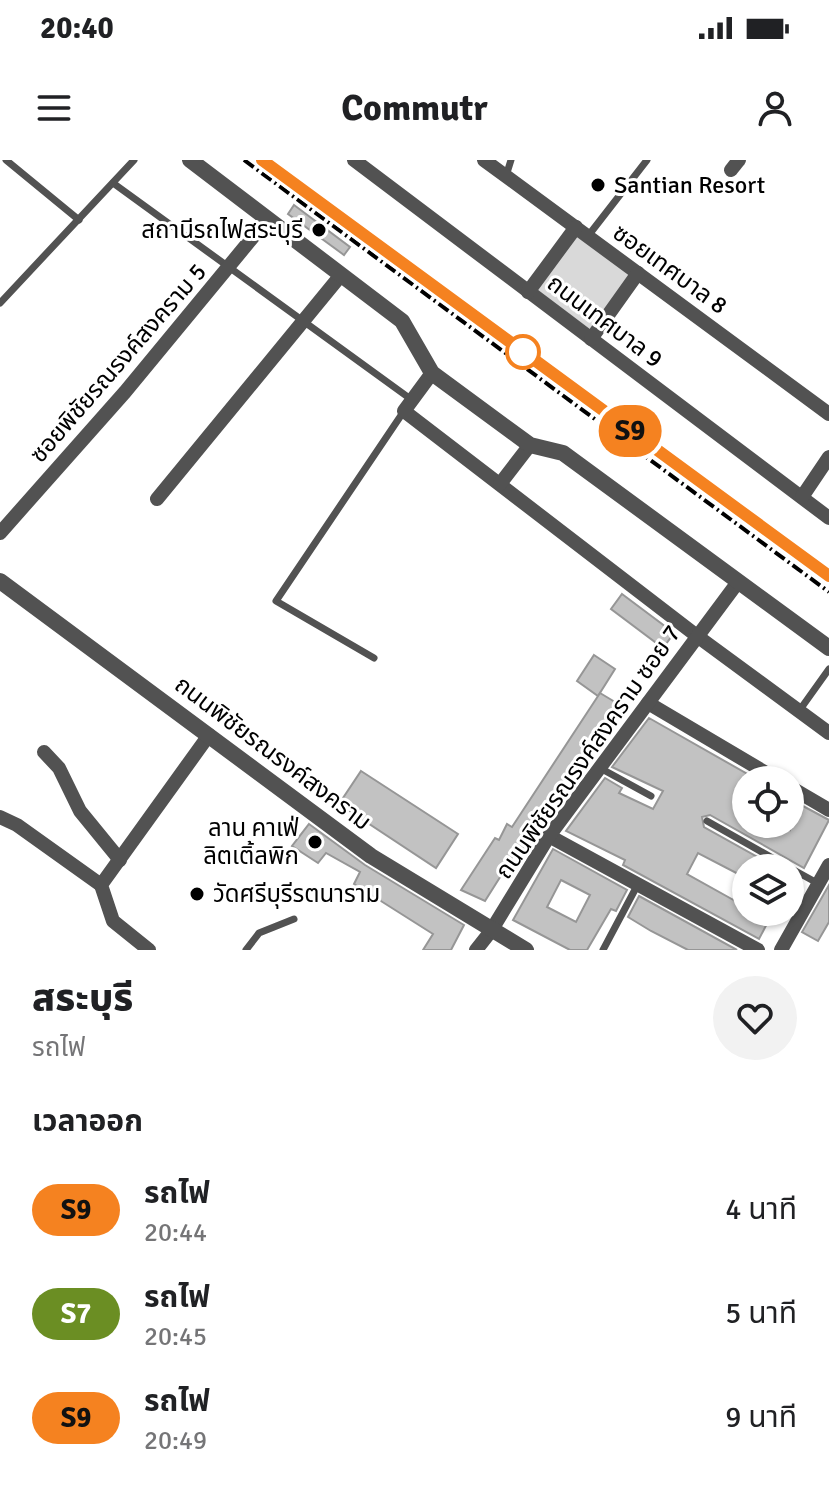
<!DOCTYPE html>
<html lang="th">
<meta charset="utf-8">
<style>
body{margin:0;font-family:Signika,"Noto Sans Thai",sans-serif;background:#f2f2f2;color:#202124;height:100vh;display:flex;flex-direction:column;font-size:30px;white-space:nowrap}
*{box-sizing:border-box;margin:0}
p{font-size:26px;color:#757577}
.icon{flex:none;width:44px;height:44px;fill:none;stroke:currentColor;stroke-width:2;stroke-linecap:round;stroke-linejoin:round}
.map{position:relative;height:790px;overflow:hidden}
.details{display:flex;flex-direction:column;background:#fff;flex:1}
.details>*{flex:none}
.badge{padding:0 16px;border-radius:26px;font-size:28px;line-height:52px}
.fabs{position:absolute;left:732px;top:606px;display:grid;gap:16px}
.fabs a{display:grid;place-items:center;width:72px;height:72px;border-radius:50%;background:#fff;box-shadow:0 2px 6px #0004;font-size:40px}
.map>.badge{position:absolute;translate:-50% -50%;box-shadow:0 0 0 4px #fff}
h2{padding:0 32px;font-size:30px;line-height:72px}
.round{display:grid;place-items:center;flex:none;width:84px;height:84px;border-radius:42px;background:#f2f2f2}
.summary{display:flex;align-items:center;justify-content:space-between;height:136px;padding:0 32px}
h1{font-size:38px;font-weight:800;line-height:60px}
ul{padding:0;list-style:none}
li{display:flex;align-items:center;gap:24px;height:104px;padding:0 32px}
li div{flex:1}
li b{display:block;font-size:30px}
li em{font-style:normal}
li .badge{min-width:88px;font-weight:700;text-align:center}
.status{display:flex;justify-content:space-between;align-items:center;height:56px;padding:0 40px;background:#fff;direction:ltr}
.status svg{height:22px;fill:currentColor}
header{display:flex;justify-content:space-between;align-items:center;height:104px;padding:0 32px;background:#fff;font-size:36px;font-weight:800}
.map>svg:first-child{display:block}
.green{fill:#d9d9d9}
.building{fill:#c2c2c2;stroke:#969696;stroke-width:2;fill-rule:evenodd}
.lines{fill:none;stroke-linecap:round;stroke-linejoin:round}
.service{stroke:#525252;stroke-width:7}
.minor{stroke:#525252;stroke-width:14}
.tertiary{stroke:#525252;stroke-width:16}
.rail{stroke:#000;stroke-width:4;stroke-dasharray:12 4 2 4;stroke-linecap:butt}
.line-casing{stroke:#fff;stroke-width:18}
.line{stroke:#f58220;stroke-width:12}
.poi-dot{fill:#000;stroke:#fff;stroke-width:3}
.stop-dot{fill:#fff;stroke:#f58220;stroke-width:4}
.labels{text-anchor:middle;stroke-width:6;stroke-linejoin:round;paint-order:stroke}
.poi-label{font-size:24px;fill:#000;stroke:#fff;text-anchor:start}
.street-label{font-size:24px;fill:#000;stroke:#fff}
</style>
<div class="status"><b>20:40</b><svg viewBox="0 0 49 12"><path d="M0 12V9h3v3zM5 12V6h3v6zM10 12V3h3v9zM15 12V0h3v12zM26 1h20v11H26zM47 4h2v5h-2z"/></svg></div>
<header><svg class="icon" aria-label="menu" viewBox="0 0 24 24"><path d="M4 6h16M4 12h16M4 18h16"/></svg>Commutr<svg class="icon" aria-label="person" viewBox="0 0 24 24"><circle cx="12" cy="8" r="4"/><path d="M4 21q1-7 8-7t8 7"/></svg></header>
<div class="map">
<svg width="829" height="790" viewBox="0 0 829 790">
<rect width="100%" height="100%" fill="#fff"/>
<path class="green" d="M577,73L631,112L590,169L536,130Z"/>
<g class="building">
<path d="M294,45L350,87L344,95L288,54Z"/>
<path d="M622,434L674,473L663,488L611,449Z"/>
<path d="M594,495L615,509L598,536L577,521Z"/>
<path d="M600,533L620,545L537,676L532,673L523,689L519,687L485,741L461,730L495,678L499,680L507,664L512,667Z"/>
<path d="M649,558L758,620H746V664H777L790,670V639L829,660L804,708L710,655L702,657L704,667L777,708H746V718L698,693L687,714L746,747V752H773L759,779L623,705L625,700L566,671L605,618L622,628L619,633L653,649L663,631L612,607Z"/>
<path d="M361,611L458,674L436,708L339,644Z"/>
<path d="M309,664L365,705L464,765L451,790H423L433,774L354,724L360,712L326,693L318,703L292,686Z"/>
<path d="M553,689L627,730L616,751L611,749L587,790H570L513,760ZM561,720L590,735L576,762L547,747Z"/>
<path d="M829,725V762L818,781L802,772Z"/>
<path d="M639,736L737,790H688L651,771L628,757Z"/>
</g>
<g class="lines">
<g class="service">
<path d="M6,0L79,60"/>
<path d="M506,16L511,0"/>
<path d="M113,23L412,240"/>
<path d="M588,76L647,0"/>
<path d="M0,143L134,0"/>
<path d="M374,498L276,441L404,251"/>
<path d="M799,551L829,509"/>
<path d="M600,608L651,636"/>
<path d="M707,661L790,708"/>
<path d="M790,708L819,724"/>
<path d="M246,790L259,773L294,759"/>
<path d="M603,790L638,724"/>
</g>
<g class="minor">
<path d="M354,0L829,358"/>
<path d="M484,0L829,254"/>
<path d="M731,10L739,0"/>
<path d="M528,132L576,67"/>
<path d="M591,179L638,113"/>
<path d="M432,213L404,251L697,476L829,573"/>
<path d="M500,324L530,285"/>
<path d="M802,337L829,297"/>
<path d="M157,339L341,115"/>
<path d="M0,373L125,232L267,60"/>
<path d="M648,543L778,620"/>
<path d="M44,592L59,608L80,651L120,700"/>
<path d="M790,627L829,650"/>
<path d="M0,657L17,665L101,725"/>
<path d="M549,676L758,790"/>
<path d="M149,790L113,761L101,725L209,575"/>
<path d="M476,790L491,771L549,676L738,422"/>
<path d="M781,790L829,705"/>
</g>
<g class="tertiary">
<path d="M190,0L402,161L432,213L530,285L563,293L829,488"/>
<path d="M0,421L371,696L526,790"/>
</g>
<g class="rail">
<path d="M244,0L829,432"/>
<path d="M729,343L829,416"/>
</g>
</g>
<g class="lines">
<g class="line-casing">
<path id="line" d="M262,0L829,416"/>
</g>
<use href="#line" class="line"/>
</g>
<g class="poi-dot">
<circle cx="598" cy="25" r="8"/>
<circle cx="319" cy="70" r="8"/>
<circle cx="315" cy="682" r="8"/>
<circle cx="197" cy="734" r="8"/>
</g>
<circle class="stop-dot" cx="523" cy="192" r="16"/>
<g class="labels">
<g class="poi-label">
<text x="614" y="33">Santian Resort</text>
<text x="303" y="78" text-anchor="end">สถานีรถไฟสระบุรี</text>
<text x="299" y="676" text-anchor="end">ลาน คาเฟ่<tspan x="299" dy="28">ลิตเติ้ลพิก</tspan></text>
<text x="213" y="742">วัดศรีบุรีรตนาราม</text>
</g>
<g class="street-label">
<text transform="translate(670 109) rotate(36)" y="8">ซอยเทศบาล 8</text>
<text transform="translate(605 161) rotate(37)" y="8">ถนนเทศบาล 9</text>
<text transform="translate(118 203) rotate(-49)" y="8">ซอยพิชัยรณรงค์สงคราม 5</text>
<text transform="translate(588 592) rotate(-55)" y="8">ถนนพิชัยรณรงค์สงคราม ซอย 7</text>
<text transform="translate(273 593) rotate(37)" y="8">ถนนพิชัยรณรงค์สงคราม</text>
</g>
</g>
</svg>
<div class="fabs">
<a><svg class="icon" aria-label="locate" viewBox="0 0 24 24"><circle cx="12" cy="12" r="6"/><path d="M12 2v4M12 18v4M2 12h4M18 12h4"/></svg></a>
<a><svg class="icon" aria-label="layers" viewBox="0 0 24 24"><path d="M12 4l9 5-9 5-9-5zM3 14l9 5 9-5"/></svg></a>
</div>
<b class="badge" style="left:630px;top:271px;background:#f58220;color:#111">S9</b>
</div>
<section class="details">
<div class="summary"><div><h1>สระบุรี</h1><p>รถไฟ</p></div><a class="round"><svg class="icon" aria-label="heart" viewBox="0 0 24 24"><path d="M12 20l-8-8c-3-5 5-10 8-4 3-6 11-1 8 4z"/></svg></a></div>
<h2>เวลาออก</h2>
<ul>
<li><span class="badge" style="background:#f58220;color:#111">S9</span><div><b>รถไฟ</b><p>20:44</p></div><em>4 นาที</em></li>
<li><span class="badge" style="background:#6b8e23;color:#fff">S7</span><div><b>รถไฟ</b><p>20:45</p></div><em>5 นาที</em></li>
<li><span class="badge" style="background:#f58220;color:#111">S9</span><div><b>รถไฟ</b><p>20:49</p></div><em>9 นาที</em></li>
</ul>
</section>
